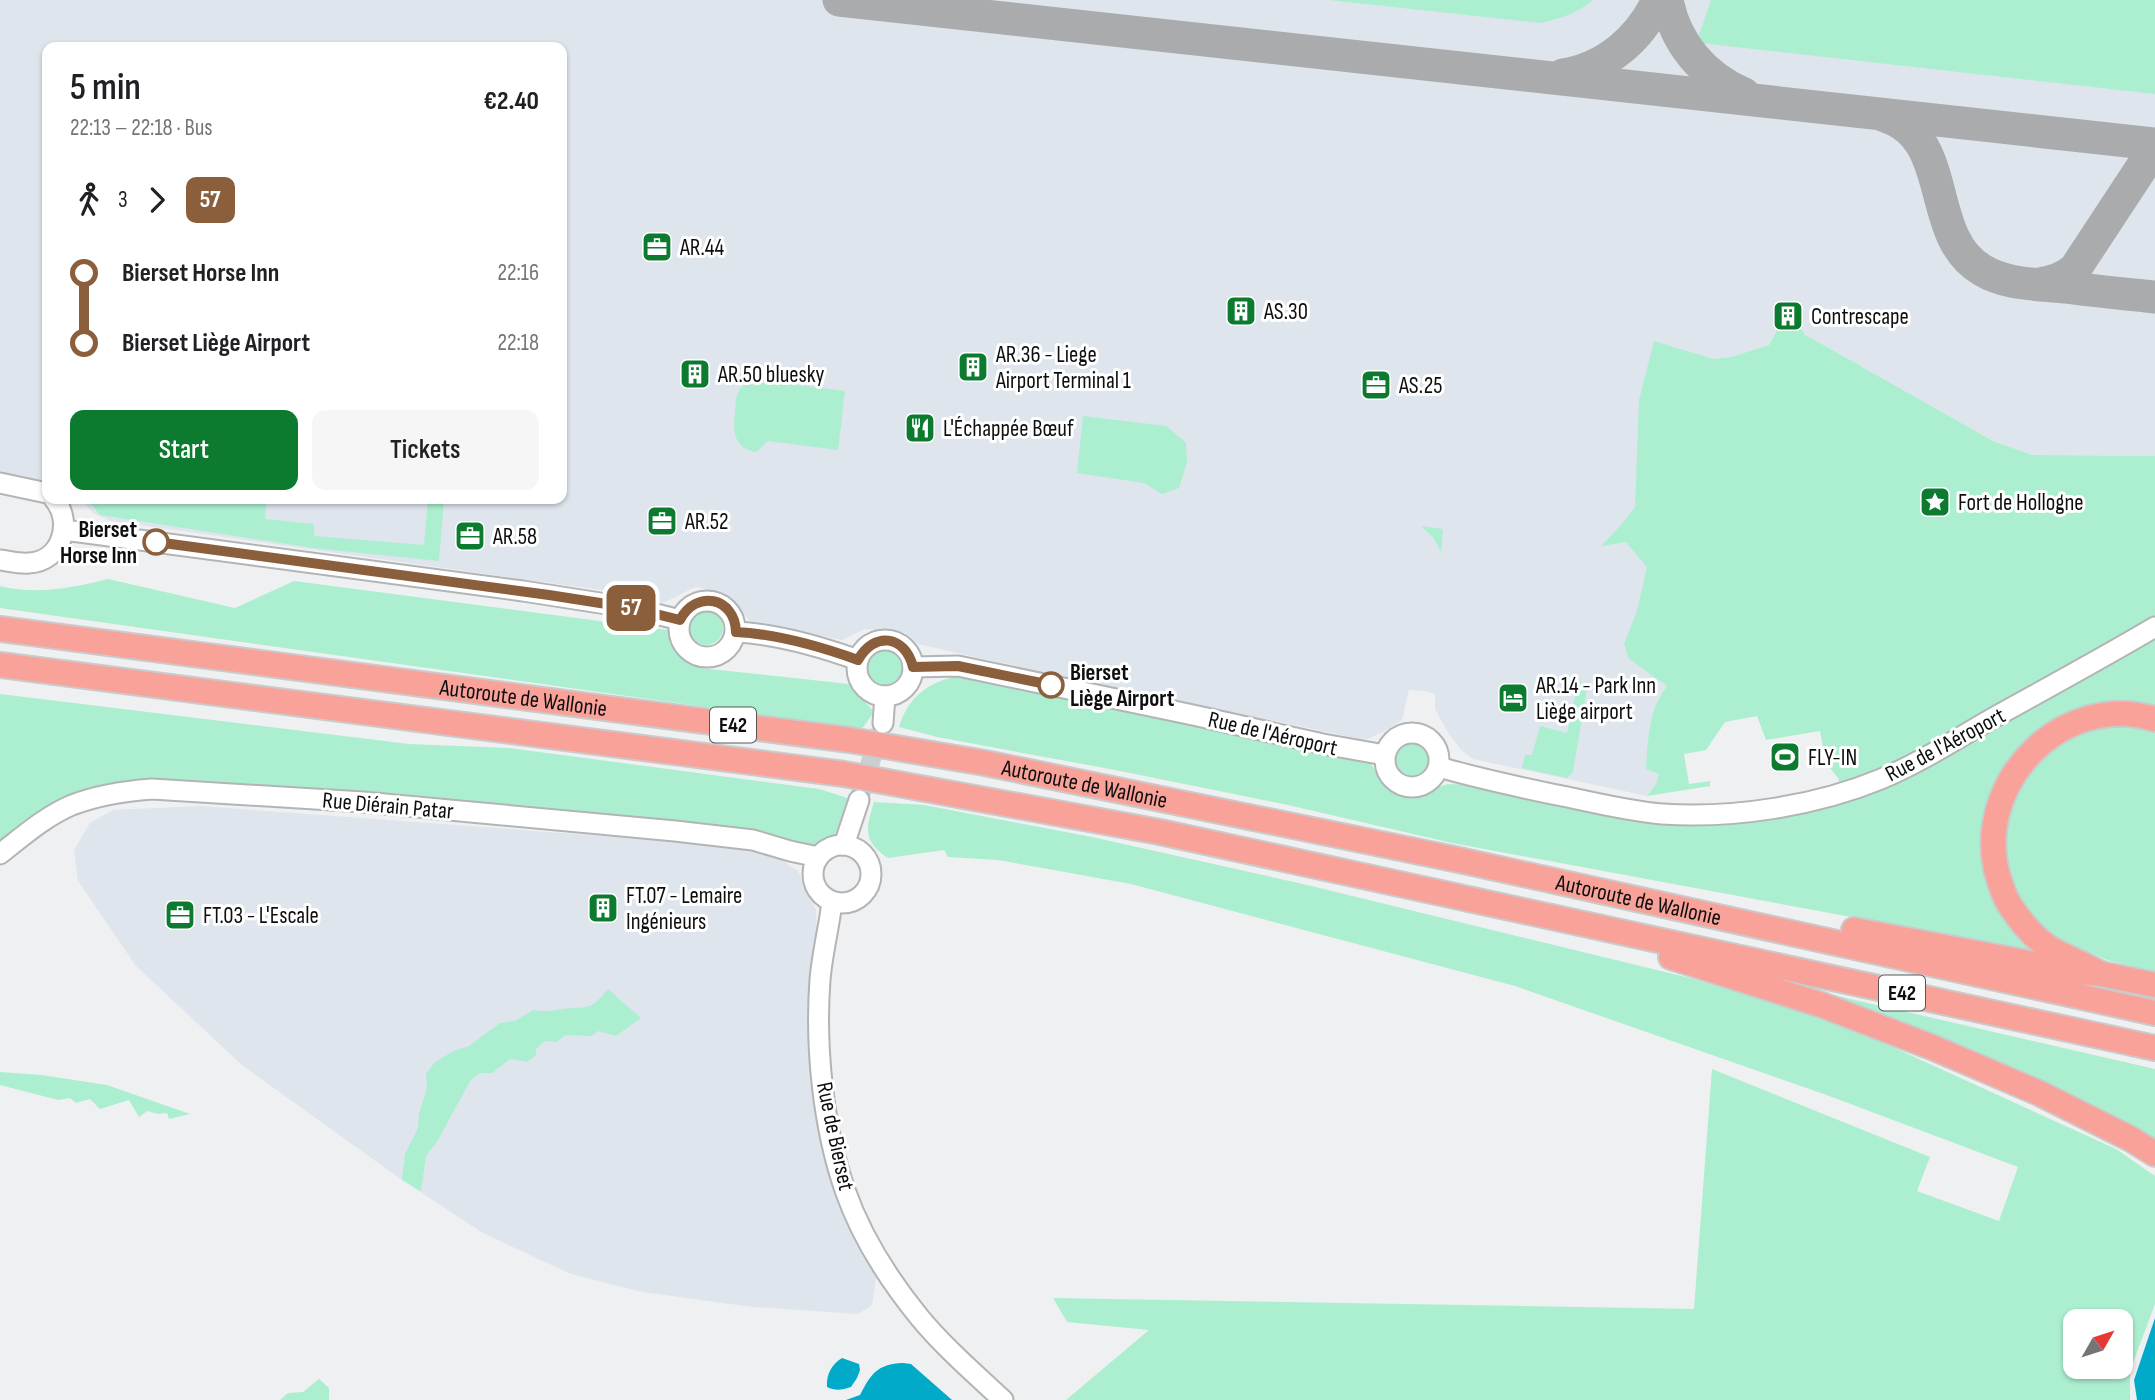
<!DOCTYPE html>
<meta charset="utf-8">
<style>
body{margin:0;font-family:"Sofia Sans Condensed",sans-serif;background:#f6f6f6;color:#202124;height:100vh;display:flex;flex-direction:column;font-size:26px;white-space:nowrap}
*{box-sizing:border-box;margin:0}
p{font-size:23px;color:#757577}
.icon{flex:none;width:38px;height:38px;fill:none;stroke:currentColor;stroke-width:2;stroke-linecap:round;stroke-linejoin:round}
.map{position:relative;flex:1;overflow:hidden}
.drawer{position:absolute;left:42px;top:42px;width:525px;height:462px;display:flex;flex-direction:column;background:#fff;border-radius:14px;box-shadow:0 2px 5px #0004}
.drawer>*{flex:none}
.badge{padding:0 14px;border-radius:10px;font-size:24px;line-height:46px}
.needle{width:46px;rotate:51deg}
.controls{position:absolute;left:2063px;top:1309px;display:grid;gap:14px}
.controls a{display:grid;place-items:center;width:70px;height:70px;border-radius:14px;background:#fff;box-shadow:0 2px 5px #0004;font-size:35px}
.map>.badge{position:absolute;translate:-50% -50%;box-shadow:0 0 0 4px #fff}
.legs{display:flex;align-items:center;gap:10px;height:77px;padding:0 28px;font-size:23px}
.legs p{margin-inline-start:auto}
.headline{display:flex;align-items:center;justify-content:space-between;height:119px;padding:0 28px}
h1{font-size:38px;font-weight:600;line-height:52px}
.button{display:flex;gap:14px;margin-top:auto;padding:14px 28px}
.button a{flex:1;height:80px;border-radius:14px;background:#0c7b30;color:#fff;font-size:28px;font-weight:600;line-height:80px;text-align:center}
.button a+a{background:#f6f6f6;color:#202124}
ul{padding:0 28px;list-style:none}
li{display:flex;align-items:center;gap:24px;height:70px;font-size:26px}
li i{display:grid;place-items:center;width:10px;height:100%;margin:0 9px;background:currentColor}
li i::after{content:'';width:18px;height:18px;margin:-9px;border:5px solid;border-radius:50%;background:#fff}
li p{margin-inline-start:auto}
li:first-child i{background:linear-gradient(#0000 50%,currentColor 0)}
li:last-child i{background:linear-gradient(currentColor 50%,#0000 0)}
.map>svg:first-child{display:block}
.built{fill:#dee5ec}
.green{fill:#acefd0;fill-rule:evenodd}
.water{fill:#00aac8}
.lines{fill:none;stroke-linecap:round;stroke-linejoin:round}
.taxiway{stroke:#aaabac;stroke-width:33}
.secondary-tunnel{stroke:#cdcecf;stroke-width:19;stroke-dasharray:19 10;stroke-linecap:butt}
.secondary-casing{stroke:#b3b4b5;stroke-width:23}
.highway-casing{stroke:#cacaca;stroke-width:28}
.secondary{stroke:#fff;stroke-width:19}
.highway{stroke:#f8a29a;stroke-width:24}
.line-1-casing{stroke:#fff;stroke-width:16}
.line-1{stroke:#8b5e3c;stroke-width:10}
.stop-1-dot{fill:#fff;stroke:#8b5e3c;stroke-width:3.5}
.labels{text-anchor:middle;stroke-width:6;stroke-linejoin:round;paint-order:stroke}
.shield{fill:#fff;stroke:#565657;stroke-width:2}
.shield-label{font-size:21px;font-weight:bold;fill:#0e0e0f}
.poi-label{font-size:23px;fill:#0e0e0f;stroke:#fff;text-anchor:start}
.stop-label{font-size:23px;font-weight:bold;fill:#0e0e0f;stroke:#fff;text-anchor:end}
.street-label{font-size:23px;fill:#0e0e0f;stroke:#fff}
</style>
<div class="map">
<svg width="2155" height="1400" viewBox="0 0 2155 1400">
<rect width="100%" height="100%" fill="#eff0f1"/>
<g class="built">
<path d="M0,0H2155V456L2032,455L1993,441L1813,339L1805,335L1797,323L1781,325L1769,345L1731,357L1714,359L1654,341L1635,507L1678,522L1667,686L1658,699L1649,729L1646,769L1660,773L1656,784L1647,796L1473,759L1461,750L1449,734L1435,709V694L1425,691L1409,690L1402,720L1383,732L1365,740L993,661L918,644L905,633L865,629L842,640L751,622L723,593L695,587L663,603L629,594L111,521L93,513L81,499H562V47H47V480L27,479L0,475Z"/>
<path d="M201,806L763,848L798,871L816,910L817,933L809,1017L815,1105L840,1207L876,1277L872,1305L858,1314L753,1307L642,1292L571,1274L483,1233L402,1180L242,1065L136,966L78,881L74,850L90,823L113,810Z"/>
</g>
<g class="green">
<path d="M1329,0H1593C1578,13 1559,19 1540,23Z"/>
<path d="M1711,0H2155V94L1691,42L1700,32Z"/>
<path d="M1786,322L1798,323L1805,335L1813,339L1993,441L2032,455L2155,456V618L1945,736L1884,769L1840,784L1838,778L1826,763L1820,731L1766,740L1757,716L1725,722L1706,750L1684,754L1689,784L1710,781V786L1647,796L1656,784L1659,774L1646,769C1648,740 1648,710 1667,686L1629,659L1624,644L1637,611L1647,567L1626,542L1601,546L1621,525L1635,507L1639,400L1654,341L1714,359L1731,357L1769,345L1780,325Z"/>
<path d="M760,380L845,391L838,450L768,441L756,452C733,448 733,431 735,412C736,401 735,392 744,385L759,384Z"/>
<path d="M1083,416L1166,426L1186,443L1187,462L1179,488L1162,494L1144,483L1077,473Z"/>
<path d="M87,499H267L265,519L314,524V536L424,545L428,499H444L439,561L313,548L100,515Z"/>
<path d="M1421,526L1443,529L1441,552L1434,538Z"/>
<path d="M108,579L235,608L294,581L668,630L677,653L701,668L849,684L874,712L862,729L0,608V586C36,595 73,588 108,579Z"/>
<circle cx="706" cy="628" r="17"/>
<path d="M2155,638V708C2136,707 2114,704 2096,706C2063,710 2029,732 2010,758C2000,773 1993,791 1987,807L2035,951L1452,843L1288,805L1115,770L937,737L899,727C909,695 929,682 961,675L1361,757L1372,765L1379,778L1391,791L1408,798L1422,796L1436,788L1448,784L1473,785L1529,797L1792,813Z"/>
<circle cx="885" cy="668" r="17"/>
<path d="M1579,679L1587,688L1573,772L1567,778L1522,768L1525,755H1532L1540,726L1567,733Z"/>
<path d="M0,694L409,744L509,748L819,789L848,798L834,838L812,846L473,805L194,781L119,784L0,843Z"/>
<path d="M2117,725L2138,727L2155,732V972L2107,960L2060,940L2041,926L2026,909L2015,892L2008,870L2004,847L2012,801L2034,764L2053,748L2072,737L2093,729Z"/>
<circle cx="1411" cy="760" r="17"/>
<path d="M874,802L924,805L1092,837L1303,884L1690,978L1797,1010L1864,1034L2116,1149L2155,1176V1304L2130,1371V1400H1066L1149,1330L1067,1322L1053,1298L1694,1309L1712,1069L1930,1157L1917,1191L1999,1221L2018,1167L1832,1097L1515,986L1131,884L998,860L948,857L944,850L888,858C862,841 866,828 874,802ZM2076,1321H2121V1367H2076Z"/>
<path d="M608,989L641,1018L616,1036L598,1031L592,1036L566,1035L556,1042L545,1041L536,1049V1055L527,1062L510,1059L492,1073H480L470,1081L438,1140L426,1156L421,1191L402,1180L405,1154L418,1128L419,1114L427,1088L426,1074L435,1062L454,1051L469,1046L500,1023L515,1021L533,1010C544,1012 552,1011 562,1009C589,1006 589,1012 608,989Z"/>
<path d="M1807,989L2155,1069V1139L2109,1114L2044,1083Z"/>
<path d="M0,1072L41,1075L107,1085L190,1114L169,1119L167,1113L158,1114L147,1111L139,1117L129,1100L100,1109L90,1099L76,1103L70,1098L58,1100L0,1085Z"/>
<path d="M319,1379L329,1388V1400H280L288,1393L303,1392Z"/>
</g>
<g class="water">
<path d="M2155,1318V1400H2137L2134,1380Z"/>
<path d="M842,1358L859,1364L860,1370L857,1378L851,1387C842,1390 835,1391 827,1387C826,1374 832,1364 842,1358Z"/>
<path d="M903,1363L911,1364L952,1400H846L860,1395C871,1374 877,1364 903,1363Z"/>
</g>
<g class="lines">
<g class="taxiway">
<path d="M839,0L2155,144"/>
<path d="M1667,0C1675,43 1704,77 1744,94"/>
<path d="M1563,75C1606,68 1640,39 1658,0"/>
<path d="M1885,116C1955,138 1924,236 1982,270C2007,285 2037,284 2065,287C2095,291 2125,294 2155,297"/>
<path d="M2039,284C2054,282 2064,278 2075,269L2146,161L2155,154"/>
</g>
<path class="secondary-tunnel" d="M859,800L880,731"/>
<g class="secondary-casing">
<g id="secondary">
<path d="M0,483L47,493"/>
<path d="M64,530L523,591L632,608L680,620"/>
<path d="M0,560C9,561 19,564 29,563C61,562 74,522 54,499"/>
<circle cx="707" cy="629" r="28"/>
<path d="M736,632C778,634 819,646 858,660"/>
<circle cx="885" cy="668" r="28"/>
<path d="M913,667L958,666L1193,715L1323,744L1385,755"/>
<path d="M883,723L885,696"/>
<circle cx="1412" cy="760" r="27"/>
<path d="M1439,767C1476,778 1514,786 1552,794C1589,801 1625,811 1662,814C1732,819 1816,806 1881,779C1920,763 1956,739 1993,718C2047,688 2101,659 2155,627"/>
<path d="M844,845L859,800"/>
<circle cx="842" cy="874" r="29"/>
<path d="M0,854C23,836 46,816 72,805C98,795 125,791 152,789L363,802L675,831L753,840L790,851L818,857"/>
<path d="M832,902C829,928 822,954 820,980C815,1046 823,1127 845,1190C861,1236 889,1280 920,1318C945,1348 974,1373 1003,1400"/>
</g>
</g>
<g class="highway-casing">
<g id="highway">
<path id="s1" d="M0,629L850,740L985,763L1459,860L2155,1013"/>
<path d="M0,665L844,774L1160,832L2155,1048"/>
<path d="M1854,930L2077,972L2101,974L2155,985"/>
<path d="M1671,957L1822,1005L1934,1048L2039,1093L2131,1139L2155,1154"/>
<path d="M2101,974C2085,965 2068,958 2053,950C2035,940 2020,921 2009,904C2003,894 1999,880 1996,869C1977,779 2064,691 2155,719"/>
</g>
</g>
<use href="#secondary" class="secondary"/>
<use href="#highway" class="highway"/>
</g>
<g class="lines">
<g class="line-1-casing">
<path id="line-1" d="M156,542L549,595L632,608L680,620C696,589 735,597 736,632C778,634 819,646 858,660C874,631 905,635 913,667L958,666L1051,685"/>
</g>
<use href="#line-1" class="line-1"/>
</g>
<defs>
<g id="office-square" transform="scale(1.575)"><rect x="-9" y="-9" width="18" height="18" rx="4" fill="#0c7b30" stroke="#fff"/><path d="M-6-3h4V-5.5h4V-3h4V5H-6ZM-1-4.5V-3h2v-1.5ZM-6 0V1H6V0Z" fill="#fff"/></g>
<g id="building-square" transform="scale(1.575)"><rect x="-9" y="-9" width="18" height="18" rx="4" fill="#0c7b30" stroke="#fff"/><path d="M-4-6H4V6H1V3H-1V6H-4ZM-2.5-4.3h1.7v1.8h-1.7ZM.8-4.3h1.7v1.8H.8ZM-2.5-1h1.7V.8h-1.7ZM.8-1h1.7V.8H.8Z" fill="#fff"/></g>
<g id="restaurant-square" transform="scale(1.575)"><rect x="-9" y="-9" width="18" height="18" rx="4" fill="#0c7b30" stroke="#fff"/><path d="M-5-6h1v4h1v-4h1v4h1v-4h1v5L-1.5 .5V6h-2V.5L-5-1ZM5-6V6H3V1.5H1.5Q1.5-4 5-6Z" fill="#fff"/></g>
<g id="sight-square" transform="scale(1.575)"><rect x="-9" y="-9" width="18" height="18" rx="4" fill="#0c7b30" stroke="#fff"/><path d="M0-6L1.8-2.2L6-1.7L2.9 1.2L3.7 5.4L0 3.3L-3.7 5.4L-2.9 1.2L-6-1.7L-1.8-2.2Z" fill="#fff"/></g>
<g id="hotel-square" transform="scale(1.575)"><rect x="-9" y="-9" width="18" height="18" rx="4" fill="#0c7b30" stroke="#fff"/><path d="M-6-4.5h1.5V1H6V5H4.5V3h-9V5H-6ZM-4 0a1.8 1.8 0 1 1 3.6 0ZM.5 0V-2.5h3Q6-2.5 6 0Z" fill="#fff"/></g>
<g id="stadium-square" transform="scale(1.575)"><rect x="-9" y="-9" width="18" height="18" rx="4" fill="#0c7b30" stroke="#fff"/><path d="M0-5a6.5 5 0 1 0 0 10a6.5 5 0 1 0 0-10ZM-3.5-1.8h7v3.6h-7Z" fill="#fff"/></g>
</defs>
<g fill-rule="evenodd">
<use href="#office-square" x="657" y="247"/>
<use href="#building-square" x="1241" y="311"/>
<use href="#building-square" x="1788" y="316"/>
<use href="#building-square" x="973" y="367"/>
<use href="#building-square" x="695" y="374"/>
<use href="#office-square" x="1376" y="385"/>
<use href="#restaurant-square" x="920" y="428"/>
<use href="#sight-square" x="1935" y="502"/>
<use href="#office-square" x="662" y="521"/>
<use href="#office-square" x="470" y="536"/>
<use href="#hotel-square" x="1513" y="698"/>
<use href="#stadium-square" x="1785" y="757"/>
<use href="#building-square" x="603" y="908"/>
<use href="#office-square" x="180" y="915"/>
</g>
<g class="stop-1-dot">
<circle cx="156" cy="542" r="12"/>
<circle cx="1051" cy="685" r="12"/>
</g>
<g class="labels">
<g class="shield">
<rect x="710" y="707.5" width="46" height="35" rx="5"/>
<rect x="1879" y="975.5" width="46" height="35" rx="5"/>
</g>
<g class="shield-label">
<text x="733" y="732">E42</text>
<text x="1902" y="1000">E42</text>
</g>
<g class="poi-label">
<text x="680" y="255">AR.44</text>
<text x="1264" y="319">AS.30</text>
<text x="1811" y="324">Contrescape</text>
<text x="996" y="362">AR.36 - Liege<tspan x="996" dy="26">Airport Terminal 1</tspan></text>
<text x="718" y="382">AR.50 bluesky</text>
<text x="1399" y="393">AS.25</text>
<text x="943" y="436">L'Échappée Bœuf</text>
<text x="1958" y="510">Fort de Hollogne</text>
<text x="685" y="529">AR.52</text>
<text x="493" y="544">AR.58</text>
<text x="1536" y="693">AR.14 - Park Inn<tspan x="1536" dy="26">Liège airport</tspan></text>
<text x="1808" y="765">FLY-IN</text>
<text x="626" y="903">FT.07 - Lemaire<tspan x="626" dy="26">Ingénieurs</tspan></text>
<text x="203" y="923">FT.03 - L'Escale</text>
</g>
<g class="stop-label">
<text x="137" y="537">Bierset<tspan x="137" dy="26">Horse Inn</tspan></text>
<text x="1070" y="680" text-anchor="start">Bierset<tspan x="1070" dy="26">Liège Airport</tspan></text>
</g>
<g class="street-label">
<text dy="8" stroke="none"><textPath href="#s1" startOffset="528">Autoroute de Wallonie</textPath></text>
<text transform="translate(1273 733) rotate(13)" y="8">Rue de l'Aéroport</text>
<text transform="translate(1945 744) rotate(-28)" y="8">Rue de l'Aéroport</text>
<text dy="8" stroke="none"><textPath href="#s1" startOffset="1096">Autoroute de Wallonie</textPath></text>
<text transform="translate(388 805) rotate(5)" y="8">Rue Diérain Patar</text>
<text dy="8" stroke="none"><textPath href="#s1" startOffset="1662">Autoroute de Wallonie</textPath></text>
<text transform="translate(836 1136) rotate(78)" y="8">Rue de Bierset</text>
</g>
</g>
</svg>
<div class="controls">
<a><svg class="needle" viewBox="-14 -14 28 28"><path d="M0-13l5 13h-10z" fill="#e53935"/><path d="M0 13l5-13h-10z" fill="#757577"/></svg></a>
</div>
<b class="badge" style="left:631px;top:608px;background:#8b5e3c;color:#fff">57</b>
<section class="drawer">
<div class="headline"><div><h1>5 min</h1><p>22:13 – 22:18 · Bus</p></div><b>€2.40</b></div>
<div class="legs"><svg class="icon" aria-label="walk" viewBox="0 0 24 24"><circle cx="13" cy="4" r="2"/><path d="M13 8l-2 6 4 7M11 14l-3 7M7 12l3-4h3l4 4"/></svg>3<svg class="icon" aria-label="forward" viewBox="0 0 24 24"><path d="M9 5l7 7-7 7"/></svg><b class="badge" style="background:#8b5e3c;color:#fff">57</b></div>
<ul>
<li><i style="color:#8b5e3c"></i><b>Bierset Horse Inn</b><p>22:16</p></li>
<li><i style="color:#8b5e3c"></i><b>Bierset Liège Airport</b><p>22:18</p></li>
</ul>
<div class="button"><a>Start</a><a>Tickets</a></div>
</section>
</div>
